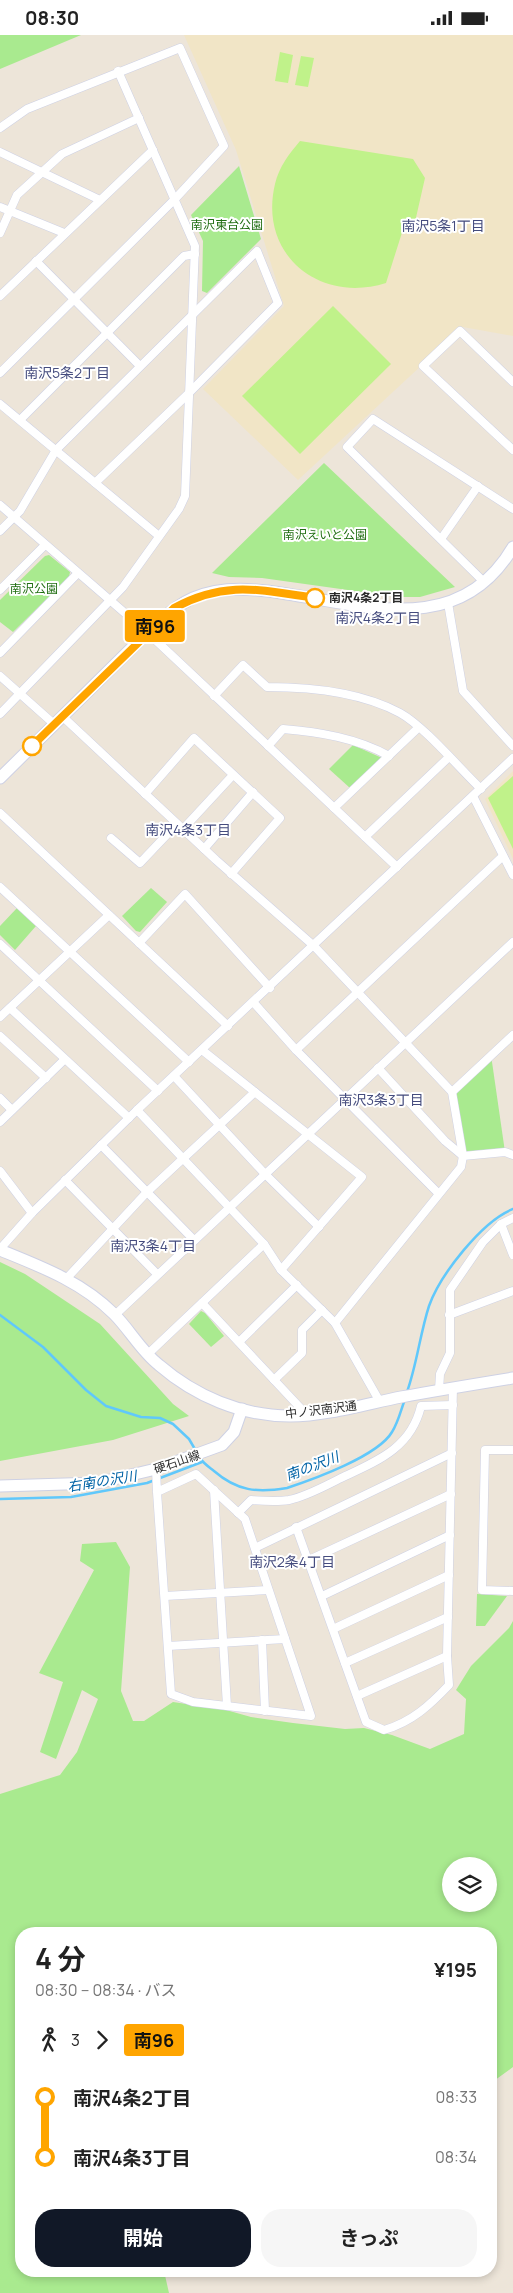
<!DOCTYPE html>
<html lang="ja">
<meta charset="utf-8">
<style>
body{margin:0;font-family:Manrope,"Noto Sans JP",sans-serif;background:#f6f6f6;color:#222;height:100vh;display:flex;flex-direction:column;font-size:19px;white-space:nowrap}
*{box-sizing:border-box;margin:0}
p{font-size:16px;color:#767676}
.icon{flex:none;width:28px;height:28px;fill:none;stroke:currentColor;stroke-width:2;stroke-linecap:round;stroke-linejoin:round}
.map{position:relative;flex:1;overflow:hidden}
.sheet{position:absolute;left:15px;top:1892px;width:482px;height:350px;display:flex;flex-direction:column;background:#fff;border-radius:20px;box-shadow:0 2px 8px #0003}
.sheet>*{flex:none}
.badge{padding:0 10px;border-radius:4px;font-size:18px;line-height:32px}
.tools{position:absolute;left:442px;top:1822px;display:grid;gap:10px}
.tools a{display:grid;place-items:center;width:55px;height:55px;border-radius:50%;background:#fff;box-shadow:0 2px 8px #0003;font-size:25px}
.map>.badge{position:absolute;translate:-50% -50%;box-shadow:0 0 0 2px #fff}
.legs{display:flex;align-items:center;gap:8px;height:55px;padding:0 20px;font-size:16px}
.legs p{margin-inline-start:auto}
.summary{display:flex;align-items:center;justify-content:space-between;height:85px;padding:0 20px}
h1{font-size:28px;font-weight:700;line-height:38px}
.cta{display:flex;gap:10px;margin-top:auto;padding:10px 20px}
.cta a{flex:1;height:58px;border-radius:20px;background:#111827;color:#fff;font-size:20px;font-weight:700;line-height:58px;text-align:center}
.cta a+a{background:#f6f6f6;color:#222}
ul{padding:0 20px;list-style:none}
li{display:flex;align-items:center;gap:18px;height:60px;font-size:19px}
li i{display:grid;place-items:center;width:8px;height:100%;margin:0 6px;background:currentColor}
li i::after{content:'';width:12px;height:12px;margin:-6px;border:4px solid;border-radius:50%;background:#fff}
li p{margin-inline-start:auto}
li:first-child i{background:linear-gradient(#0000 50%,currentColor 0)}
li:last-child i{background:linear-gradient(currentColor 50%,#0000 0)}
.status{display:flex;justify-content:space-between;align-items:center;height:35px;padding:0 25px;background:#fff;direction:ltr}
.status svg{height:14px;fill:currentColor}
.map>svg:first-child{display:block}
.education{fill:#f1e5c6}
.green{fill:#a9ea8f;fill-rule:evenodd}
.pitch{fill:#c0f28a}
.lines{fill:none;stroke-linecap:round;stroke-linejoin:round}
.stream{stroke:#60c8fb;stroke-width:2.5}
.street-casing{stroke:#ced1e4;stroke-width:9}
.secondary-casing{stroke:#ced1e4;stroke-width:13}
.street{stroke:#fff;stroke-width:8}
.secondary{stroke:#fff;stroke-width:11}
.line-1-casing{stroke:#fff;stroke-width:11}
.line-1{stroke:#ffa500;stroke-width:8}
.stop-1-dot{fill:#fff;stroke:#ffa500;stroke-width:2.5}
.labels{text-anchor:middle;stroke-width:4;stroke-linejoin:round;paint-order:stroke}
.park-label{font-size:12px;fill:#206d12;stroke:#fff}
.stop-label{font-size:12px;font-weight:bold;fill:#292929;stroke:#fff;text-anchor:start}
.street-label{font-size:12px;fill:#292929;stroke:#fff}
.neighbourhood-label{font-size:14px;fill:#454c7e;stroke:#fff}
.water-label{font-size:14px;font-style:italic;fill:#0063a6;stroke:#fff}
</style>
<div class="status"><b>08:30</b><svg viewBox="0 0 49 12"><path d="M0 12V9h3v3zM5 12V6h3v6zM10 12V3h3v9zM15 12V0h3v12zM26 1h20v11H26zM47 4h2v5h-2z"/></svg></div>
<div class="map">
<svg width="513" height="2258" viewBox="0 0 513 2258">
<rect width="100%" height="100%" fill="#ede5d9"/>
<g class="education">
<path d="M184,0H513V301L463,292L298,445L203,354L284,271L236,115Z"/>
<path d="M513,736V824L485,764Z"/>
</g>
<g class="green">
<path d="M0,0H81L0,34Z"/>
<path d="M239,131L261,204L207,258L202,256L203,206L191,180Z"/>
<path d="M324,428L455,552L420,562H398L262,543L229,542L212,538Z"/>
<path d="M49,520L70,537L69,542L13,597L0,587V565L45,521Z"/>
<path d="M353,710L382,723L350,753L329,734Z"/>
<path d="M151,853L167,867L140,897L136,896L122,881Z"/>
<path d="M17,873L36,891L15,915L0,900V891Z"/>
<path d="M491,1020L505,1117L463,1121L452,1057Z"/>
<path d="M0,1227L25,1239L100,1289L173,1369L189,1381L113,1405L0,1426Z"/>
<path d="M201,1276L205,1278L224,1301L211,1312L189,1289Z"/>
<path d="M116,1507L130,1532L121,1656L133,1686H144L173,1667L226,1675L251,1682L293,1688L345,1694L364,1693L392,1700L430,1714L464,1699L466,1664L456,1655L471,1631L509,1593L513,1586V2032L491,2048V1899H21V2236H164L169,2258H0V1759L60,1740L77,1717L98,1664L82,1655L56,1724L40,1717L63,1647L39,1638L94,1535L80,1526L82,1509ZM451,1831H489V1869H451Z"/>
<path d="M477,1559L507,1561L485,1591H476Z"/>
</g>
<g class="pitch">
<path d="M280,17L293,20L288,48L275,46Z"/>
<path d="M301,21L314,23L308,52L295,50Z"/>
<path d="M300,106L413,124L425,143L415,187L406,185L386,248C320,269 258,220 275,149C279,132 289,119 300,106Z"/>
<path d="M333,271L391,329L300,419L242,361Z"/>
<path d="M513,741V814L488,763Z"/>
</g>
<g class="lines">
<g class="stream">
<path d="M0,1280L43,1312L86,1355L106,1371L141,1382L160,1383L173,1389L189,1404L196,1416"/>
<path d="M407,1357C417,1329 420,1299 429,1271C440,1240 482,1186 513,1174"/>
<path d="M200,1423C203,1428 209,1432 214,1436C237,1456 257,1458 287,1453C314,1444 378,1421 392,1397C398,1388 401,1375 405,1364"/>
<path d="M0,1464L71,1462L147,1448L202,1427"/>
</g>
<g class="street-casing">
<g id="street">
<path d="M0,93L27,74L180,13L224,111L175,164L0,338"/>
<path d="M0,117L100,165"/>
<path d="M0,172L64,198"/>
<path d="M0,198L17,160L62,119L139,83"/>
<path d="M36,226L140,331"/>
<path d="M0,261L153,115"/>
<path d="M513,347L460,296L423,331L513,415"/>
<path d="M0,369L159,501"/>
<path d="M20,385L184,221L195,219"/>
<path d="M0,470L148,598L397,832"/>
<path d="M0,496L20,476L56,415L257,216L278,268L189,358L95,448"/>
<path d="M441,504L478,451"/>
<path d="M484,547L347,412L373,384L513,474"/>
<path d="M0,555L45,510"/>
<path d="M448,568L463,656L513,711"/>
<path d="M0,618L78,538"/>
<path d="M0,641L54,689"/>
<path d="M214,661L243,630L267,652C311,652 361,657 400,678C425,692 459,733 481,754"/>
<path d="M0,679L123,552L179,474L185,461L195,211L118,36"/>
<path d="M62,681L216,825L314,911L452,1057L463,1121"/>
<path d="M268,711L283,694C319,697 357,703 389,721"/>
<path d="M145,759L194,703L280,783L231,839"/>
<path d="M473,761L513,840"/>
<path d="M334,773L418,693"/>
<path d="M0,778L228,991"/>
<path d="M183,794L233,740"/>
<path d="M365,802L449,722"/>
<path d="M111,803L140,828L177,789"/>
<path d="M204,814L253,757"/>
<path d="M0,852L189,1027"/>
<path d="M139,908L185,859L270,953"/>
<path d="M0,909L158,1056"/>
<path d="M254,968L296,1015L438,1158"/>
<path d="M10,973L129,1083"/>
<path d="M0,982L109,880"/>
<path d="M0,1001L46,1043"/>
<path d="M202,1015L362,1142L281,1235"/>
<path d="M296,1015L503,821"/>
<path d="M378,1033L445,1106L463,1121"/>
<path d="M174,1041L265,1139L319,1192"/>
<path d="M452,1057L513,1000"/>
<path d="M0,1063L12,1075"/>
<path d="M137,1075L264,1209L281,1235L335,1288"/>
<path d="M0,1087L64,1025"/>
<path d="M101,1110L194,1205"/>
<path d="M0,1136L32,1178"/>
<path d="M65,1145L157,1239"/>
<path d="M501,1189L513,1220"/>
<path d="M0,1214L32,1178L137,1075L513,723"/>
<path d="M67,1243L147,1157L255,1057"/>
<path d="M202,1268L306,1379"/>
<path d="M115,1280L513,907"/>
<path d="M449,1280L513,1256"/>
<path d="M239,1307L297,1250"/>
<path d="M148,1319L264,1209"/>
<path d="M274,1345L302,1318V1295L322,1275"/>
<path d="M439,1355L440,1339L450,1318V1255L483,1207L501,1189L513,1183"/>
<path d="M380,1367L335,1288L461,1132L463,1121L505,1117L513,1120"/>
<path d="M513,1415H485L482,1555L513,1556"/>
<path d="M156,1434L157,1457L171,1659L193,1667L311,1681L245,1484L196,1439L157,1457"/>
<path d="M214,1455L227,1671"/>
<path d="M238,1478L251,1465C263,1466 277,1467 289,1465C307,1461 323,1452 339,1444C375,1427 411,1414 421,1371L453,1370"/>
<path d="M296,1492L366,1687L384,1695C412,1687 430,1670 449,1650L447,1621"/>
<path d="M255,1513L452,1418"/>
<path d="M309,1525L451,1459"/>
<path d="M165,1561L268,1555"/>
<path d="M322,1561L450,1500"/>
<path d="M333,1594L449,1540"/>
<path d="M262,1605L265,1676"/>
<path d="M168,1611L285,1604"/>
<path d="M345,1628L448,1582"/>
<path d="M357,1661L447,1621L453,1352"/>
</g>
</g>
<g class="secondary-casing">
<g id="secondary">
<path d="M0,743L156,589C168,578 179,569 193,563C224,550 256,554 287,559C370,572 461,601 513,512"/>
<path d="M0,1215C42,1232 82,1247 114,1279C130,1295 141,1316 159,1330C195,1361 241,1381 290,1381C326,1381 366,1369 401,1362C439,1355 476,1349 513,1343"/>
<path d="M0,1451L97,1448L156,1434L222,1410L234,1397L242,1374"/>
</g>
</g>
<use href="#street" class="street"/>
<use href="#secondary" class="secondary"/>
</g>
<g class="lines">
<g class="line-1-casing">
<path id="line-1" d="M32,711L174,573C225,545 260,555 315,563"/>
</g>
<use href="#line-1" class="line-1"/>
</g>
<g class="stop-1-dot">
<circle cx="315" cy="563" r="9"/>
<circle cx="32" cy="711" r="9"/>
</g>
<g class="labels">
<g class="park-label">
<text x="227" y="194">南沢東台公園</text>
<text x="325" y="504">南沢えいと公園</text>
<text x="34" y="558">南沢公園</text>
</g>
<g class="stop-label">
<text x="329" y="567">南沢4条2丁目</text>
</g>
<g class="street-label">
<text transform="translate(321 1375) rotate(-7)" y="4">中ノ沢南沢通</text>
<text transform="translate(177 1427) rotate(-19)" y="4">硬石山線</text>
</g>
<g class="neighbourhood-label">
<text x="443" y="196">南沢5条1丁目</text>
<text x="67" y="343">南沢5条2丁目</text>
<text x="378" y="588">南沢4条2丁目</text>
<text x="188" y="800">南沢4条3丁目</text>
<text x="381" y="1070">南沢3条3丁目</text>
<text x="153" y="1216">南沢3条4丁目</text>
<text x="292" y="1532">南沢2条4丁目</text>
</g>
<g class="water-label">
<text transform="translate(312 1431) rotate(-21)" y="5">南の沢川</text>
<text transform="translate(102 1446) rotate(-9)" y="5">右南の沢川</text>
</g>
</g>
</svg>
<div class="tools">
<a><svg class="icon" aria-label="layers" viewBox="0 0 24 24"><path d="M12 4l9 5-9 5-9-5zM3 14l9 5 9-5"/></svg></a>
</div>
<b class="badge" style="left:155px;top:591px;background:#ffa500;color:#111">南96</b>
<section class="sheet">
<div class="summary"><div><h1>4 分</h1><p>08:30 – 08:34 · バス</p></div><b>¥195</b></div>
<div class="legs"><svg class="icon" aria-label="walk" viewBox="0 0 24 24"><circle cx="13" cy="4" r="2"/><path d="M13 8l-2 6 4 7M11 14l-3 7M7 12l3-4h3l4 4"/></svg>3<svg class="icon" aria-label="forward" viewBox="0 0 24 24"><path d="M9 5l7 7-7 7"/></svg><b class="badge" style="background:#ffa500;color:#111">南96</b></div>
<ul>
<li><i style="color:#ffa500"></i><b>南沢4条2丁目</b><p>08:33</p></li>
<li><i style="color:#ffa500"></i><b>南沢4条3丁目</b><p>08:34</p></li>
</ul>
<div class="cta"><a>開始</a><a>きっぷ</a></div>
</section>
</div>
